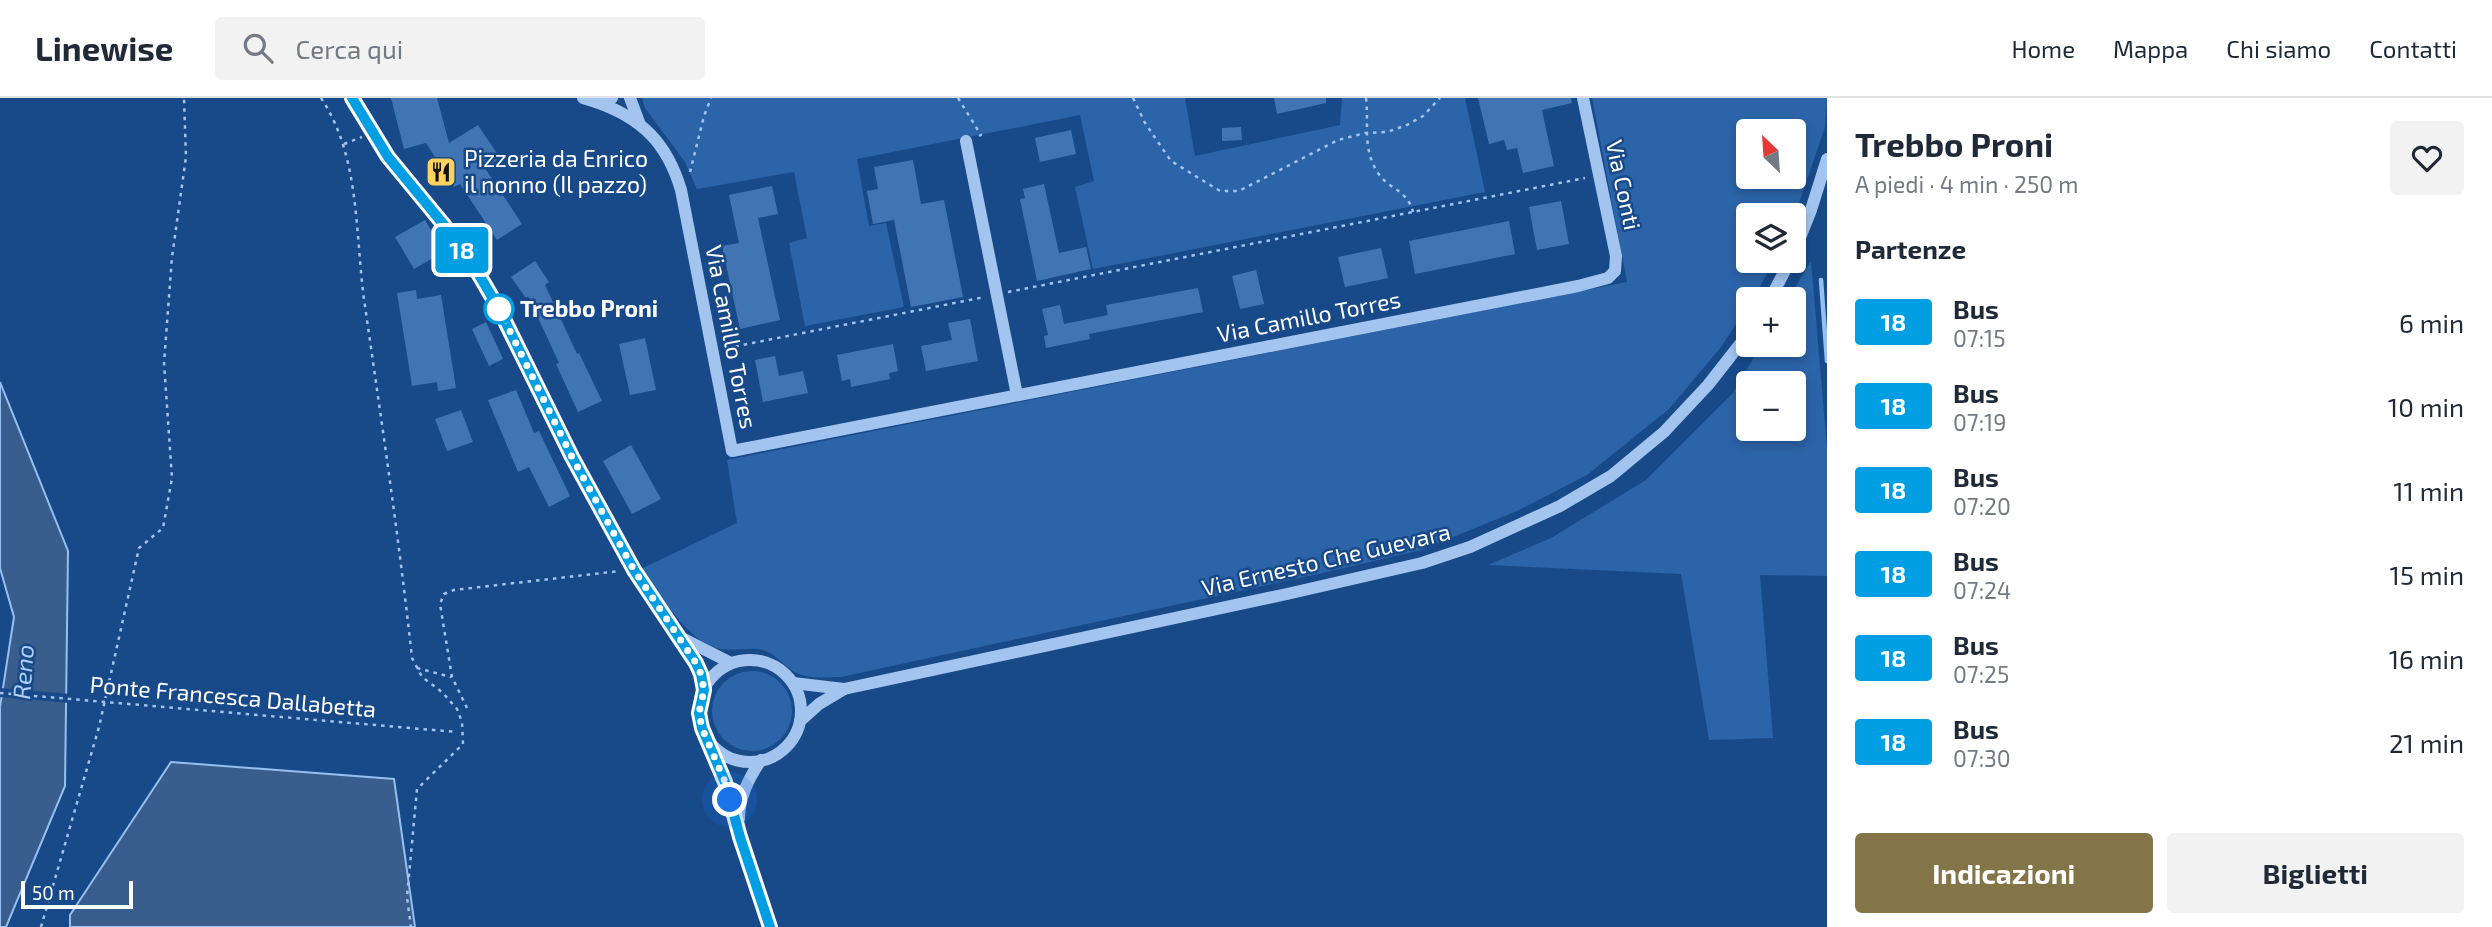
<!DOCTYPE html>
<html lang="it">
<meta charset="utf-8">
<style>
body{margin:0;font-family:"Exo 2",sans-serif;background:#f2f2f3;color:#1f2937;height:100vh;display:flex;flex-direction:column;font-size:26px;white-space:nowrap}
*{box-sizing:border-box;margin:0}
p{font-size:23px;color:#747a83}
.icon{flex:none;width:38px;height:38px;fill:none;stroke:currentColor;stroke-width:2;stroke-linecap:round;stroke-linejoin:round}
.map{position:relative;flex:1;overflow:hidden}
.drawer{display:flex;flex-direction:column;background:#fff;width:665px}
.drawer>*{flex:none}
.badge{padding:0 14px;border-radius:5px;font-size:24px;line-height:46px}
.needle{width:46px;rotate:335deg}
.fabs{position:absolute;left:1736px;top:21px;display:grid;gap:14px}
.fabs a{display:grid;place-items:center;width:70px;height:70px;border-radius:7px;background:#fff;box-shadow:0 4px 10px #0003;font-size:35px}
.scale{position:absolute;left:21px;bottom:18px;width:112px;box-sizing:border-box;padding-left:7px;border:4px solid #fff;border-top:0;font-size:19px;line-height:24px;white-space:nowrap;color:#fff;-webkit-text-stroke:5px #184a8a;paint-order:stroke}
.you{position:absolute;width:35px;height:35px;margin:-18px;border:5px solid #fff;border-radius:50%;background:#1a73e8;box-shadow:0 0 0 10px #1a73e833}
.map>.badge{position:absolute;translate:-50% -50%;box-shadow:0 0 0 4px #fff}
h2{padding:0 28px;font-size:26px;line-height:63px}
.round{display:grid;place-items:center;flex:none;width:74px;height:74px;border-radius:7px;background:#f2f2f3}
.headline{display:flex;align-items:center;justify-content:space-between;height:119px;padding:0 28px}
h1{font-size:33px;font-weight:700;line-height:52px}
.button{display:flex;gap:14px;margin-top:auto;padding:14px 28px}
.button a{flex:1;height:80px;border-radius:7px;background:#847549;color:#fff;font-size:28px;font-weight:700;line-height:80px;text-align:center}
.button a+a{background:#f2f2f3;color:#1f2937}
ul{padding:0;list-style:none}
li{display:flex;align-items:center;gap:21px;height:84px;padding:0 28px}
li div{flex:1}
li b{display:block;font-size:26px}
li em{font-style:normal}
li .badge{min-width:77px;font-weight:700;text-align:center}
header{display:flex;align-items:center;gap:42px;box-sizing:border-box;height:98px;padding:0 35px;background:#fff;border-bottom:2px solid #e0e1e3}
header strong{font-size:33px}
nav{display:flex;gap:38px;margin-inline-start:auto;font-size:24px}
.search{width:490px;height:63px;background:#f2f2f3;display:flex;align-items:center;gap:18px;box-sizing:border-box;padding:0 24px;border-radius:7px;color:#747a83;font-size:26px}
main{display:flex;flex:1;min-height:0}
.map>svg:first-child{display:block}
.green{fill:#2b64a8;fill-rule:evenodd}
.water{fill:#395d8c;stroke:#94bff0;stroke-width:2}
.pier{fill:#184a8a}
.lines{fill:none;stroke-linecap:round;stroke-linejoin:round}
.stream{stroke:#94bff0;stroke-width:4.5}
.building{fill:#4174b2}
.path{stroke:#a2c4ee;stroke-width:2.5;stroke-dasharray:3.5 5;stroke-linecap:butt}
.minor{stroke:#a2c4ee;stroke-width:12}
.path-bridge{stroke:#a2c4ee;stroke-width:2.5;stroke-dasharray:3.5 5;stroke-linecap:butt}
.line-casing{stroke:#fff;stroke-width:16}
.line{stroke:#009fe3;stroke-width:10}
.walk{stroke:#fff;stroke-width:7;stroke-dasharray:0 12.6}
.stop-dot{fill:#fff;stroke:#009fe3;stroke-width:3.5}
.labels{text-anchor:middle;stroke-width:5;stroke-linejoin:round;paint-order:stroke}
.poi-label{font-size:23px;fill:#fff;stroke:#184a8a;text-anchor:start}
.street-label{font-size:23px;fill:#fff;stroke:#184a8a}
.stop-label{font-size:23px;font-weight:bold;fill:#fff;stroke:#184a8a;text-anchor:start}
.water-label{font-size:24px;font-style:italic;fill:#adcef5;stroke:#184a8a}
</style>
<header>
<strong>Linewise</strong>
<div class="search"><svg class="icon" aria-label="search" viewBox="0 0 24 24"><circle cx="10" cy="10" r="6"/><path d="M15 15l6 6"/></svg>Cerca qui</div>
<nav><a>Home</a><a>Mappa</a><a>Chi siamo</a><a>Contatti</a></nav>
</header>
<main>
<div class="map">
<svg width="1827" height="829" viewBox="0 0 1827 829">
<rect width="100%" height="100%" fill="#184a8a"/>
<g class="green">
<path d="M642,0H1185L1195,58L1340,27L1342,0H1465L1485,94L1093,171L1075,89L1094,83L1080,17L857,61L869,128L886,125L904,209L805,228L789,145L807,140L794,74L697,91L685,64L645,10Z"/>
<path d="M1592,0H1827L1825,29L1794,120V117H1748V163H1774L1753,201H1748V208L1721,249L1669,311L1587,377L1517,413L1421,452L1318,476L841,579C826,579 807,582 793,573C783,567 775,555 763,552C747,548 730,555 714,549C685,539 659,495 641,471L737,425L727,362L1627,184ZM1748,33H1794V79H1748Z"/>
<path d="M1811,163L1827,350V478L1760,477L1773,640L1709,642L1681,476L1488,467L1551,440L1646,382L1733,295L1761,247H1794V201H1788ZM1748,285H1794V331H1748Z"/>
<circle cx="752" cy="613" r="40"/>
</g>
<g class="water">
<path d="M0,284L68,453L65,688L6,829H0V609L14,519L0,470Z"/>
<path d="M171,664L394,681L415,829H70V817Z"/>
</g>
<path class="pier" d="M0,590L70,596V605L0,599Z"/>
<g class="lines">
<path class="stream" d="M1821,182L1827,263"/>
</g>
<g class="building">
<path d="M391,0H437L449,45L478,27L500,60L485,70L522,126L497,142L460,86L454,89L426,45L404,51Z"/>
<path d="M1274,0H1326V5L1277,16Z"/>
<path d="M1478,0H1571L1572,5L1542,12L1554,68L1523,75L1517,50L1507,52L1504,42L1489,46Z"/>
<path d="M1241,29L1242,42L1222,43V30Z"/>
<path d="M1071,32L1076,56L1040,64L1035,40Z"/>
<path d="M913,62L921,106L944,102L963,199L911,209L894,122L873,126L867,93L878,91L874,69Z"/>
<path d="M1044,86L1059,155L1086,149L1091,171L1037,183L1020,101L1025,100L1023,91Z"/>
<path d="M772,88L778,116L758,120L780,222L740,231L722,148L739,145L729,97Z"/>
<path d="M1561,103L1569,146L1537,152L1529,109Z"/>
<path d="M425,122L441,149L434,151L435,159L414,171L395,139Z"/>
<path d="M1509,123L1515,156L1415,176L1409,143Z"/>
<path d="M1381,150L1388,180L1345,189L1338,159Z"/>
<path d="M535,163L549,184L545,187L577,256L579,255L602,303L578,314L556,266L559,265L528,198L526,200L511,179Z"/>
<path d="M1256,172L1264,206L1240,211L1232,178Z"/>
<path d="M1198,190L1203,214L1089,236L1090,241L1046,250L1044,238L1048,237L1042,211L1060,207L1064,226L1108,217L1106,207Z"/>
<path d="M416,192L417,201L441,197L456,290L438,293L437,284L412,288L397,195Z"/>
<path d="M970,221L978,263L926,273L921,248L952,242L948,225Z"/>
<path d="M486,224L503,261L489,268L472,231Z"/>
<path d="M645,240L656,292L630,297L619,246Z"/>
<path d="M893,246L898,273L889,275L890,281L851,289L850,281L842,283L837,257Z"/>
<path d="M775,258L779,278L803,273L808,295L763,304L755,262Z"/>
<path d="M516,292L534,335L539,333L570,398L549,409L529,369L518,374L488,302Z"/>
<path d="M461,312L473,344L447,353L435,321Z"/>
<path d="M631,347L661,401L632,416L603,363Z"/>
</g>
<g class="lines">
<g class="path">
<path d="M321,0C360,58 355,134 364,201C381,320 399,440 412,560L422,579L442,594L457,611L462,624L463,646L417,691L407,799L411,829"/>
<path d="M958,0L981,37L979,38"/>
<path d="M1133,0L1145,25L1171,63L1220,93H1239L1338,42L1365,35L1387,34L1407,27L1423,18L1440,0"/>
<path d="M1366,0C1369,26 1362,51 1378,75C1389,92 1407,91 1413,114"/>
<path d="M344,46L362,39"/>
<path d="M690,74L704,18L711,0"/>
<path d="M1008,194L1585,80"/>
<path d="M727,250L985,199"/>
<path d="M417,570L451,579"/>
<path d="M467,610L452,579L440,506L444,496L454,492L620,473"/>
<path d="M41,829L99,629L139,450L163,430L172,380L164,265L172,159L186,59L184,0"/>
</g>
<g class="minor">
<path d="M352,0L388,59L449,133L475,170L498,211L572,359L633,472L696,565L701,576L703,592"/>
<path d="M583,0L596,4L612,0"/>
<path d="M630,0L639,24"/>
<path d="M596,4C642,20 667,45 681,92L732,353L1578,188L1608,180L1615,173L1616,158L1583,0"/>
<path d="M966,43L1017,297"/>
<path d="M1794,155L1811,112L1827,61"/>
<path d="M1770,201L1790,163"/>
<path d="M682,540L731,565"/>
<circle cx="750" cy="613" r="51"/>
<path d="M793,585L844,591L1287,496L1422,465L1470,449L1560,408L1611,378L1664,334L1708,287L1748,236"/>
<path d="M800,623L819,606L844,591"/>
<path d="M710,647L725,684L740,739L770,829"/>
<path d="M739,721C739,699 749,680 761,662"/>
</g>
<path class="path-bridge" d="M0,595L457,634"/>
</g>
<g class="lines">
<g class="line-casing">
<path id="line" d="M352,0L388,59L449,133L475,170L499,211L572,359L634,472L696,565L701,576L704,592L699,615L702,630L725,684L740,739L770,829"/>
</g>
<use href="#line" class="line"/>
<path class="walk" d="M499,211L572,359L634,472L696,565L701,576L704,592L699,615L702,630L725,684L730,702"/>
</g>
<defs>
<g id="restaurant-square" transform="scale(1.575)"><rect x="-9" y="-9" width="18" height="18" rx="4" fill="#ffd15e" stroke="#184a8a"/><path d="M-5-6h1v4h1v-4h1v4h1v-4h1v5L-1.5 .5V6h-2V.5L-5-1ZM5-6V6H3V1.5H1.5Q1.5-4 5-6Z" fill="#111"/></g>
</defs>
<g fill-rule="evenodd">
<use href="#restaurant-square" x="441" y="74"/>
</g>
<circle class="stop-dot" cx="499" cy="211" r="14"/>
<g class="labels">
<g class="poi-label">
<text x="464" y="69">Pizzeria da Enrico<tspan x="464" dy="26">il nonno (Il pazzo)</tspan></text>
</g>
<g class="street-label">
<text transform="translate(1623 87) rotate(78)" y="8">Via Conti</text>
<text transform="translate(1309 219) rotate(-11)" y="8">Via Camillo Torres</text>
<text transform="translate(731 239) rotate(79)" y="8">Via Camillo Torres</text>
<text transform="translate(1326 462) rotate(-13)" y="8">Via Ernesto Che Guevara</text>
<text transform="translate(233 599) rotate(5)" y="8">Ponte Francesca Dallabetta</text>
</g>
<g class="stop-label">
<text x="520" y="219">Trebbo Proni</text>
</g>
<g class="water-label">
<text transform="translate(24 574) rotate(-86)" y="8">Reno</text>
</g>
</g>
</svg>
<div class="fabs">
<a><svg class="needle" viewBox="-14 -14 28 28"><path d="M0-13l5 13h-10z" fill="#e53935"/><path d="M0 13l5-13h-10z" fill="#747a83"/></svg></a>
<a><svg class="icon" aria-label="layers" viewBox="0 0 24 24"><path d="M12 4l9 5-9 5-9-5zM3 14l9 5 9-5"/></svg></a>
<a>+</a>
<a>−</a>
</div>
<div class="scale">50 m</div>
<div class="you" style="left:730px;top:702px"></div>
<b class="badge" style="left:462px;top:152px;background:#009fe3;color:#fff">18</b>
</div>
<section class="drawer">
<div class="headline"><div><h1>Trebbo Proni</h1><p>A piedi · 4 min · 250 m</p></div><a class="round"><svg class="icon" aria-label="heart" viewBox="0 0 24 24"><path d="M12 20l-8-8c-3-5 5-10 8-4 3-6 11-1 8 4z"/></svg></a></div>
<h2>Partenze</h2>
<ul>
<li><span class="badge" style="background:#009fe3;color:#fff">18</span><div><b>Bus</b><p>07:15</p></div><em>6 min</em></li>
<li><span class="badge" style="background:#009fe3;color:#fff">18</span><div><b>Bus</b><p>07:19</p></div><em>10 min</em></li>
<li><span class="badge" style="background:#009fe3;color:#fff">18</span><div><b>Bus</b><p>07:20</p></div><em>11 min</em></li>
<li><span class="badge" style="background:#009fe3;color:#fff">18</span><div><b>Bus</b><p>07:24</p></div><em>15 min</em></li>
<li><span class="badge" style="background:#009fe3;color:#fff">18</span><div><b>Bus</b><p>07:25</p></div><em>16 min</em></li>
<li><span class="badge" style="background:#009fe3;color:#fff">18</span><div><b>Bus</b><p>07:30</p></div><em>21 min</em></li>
</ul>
<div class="button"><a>Indicazioni</a><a>Biglietti</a></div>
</section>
</main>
